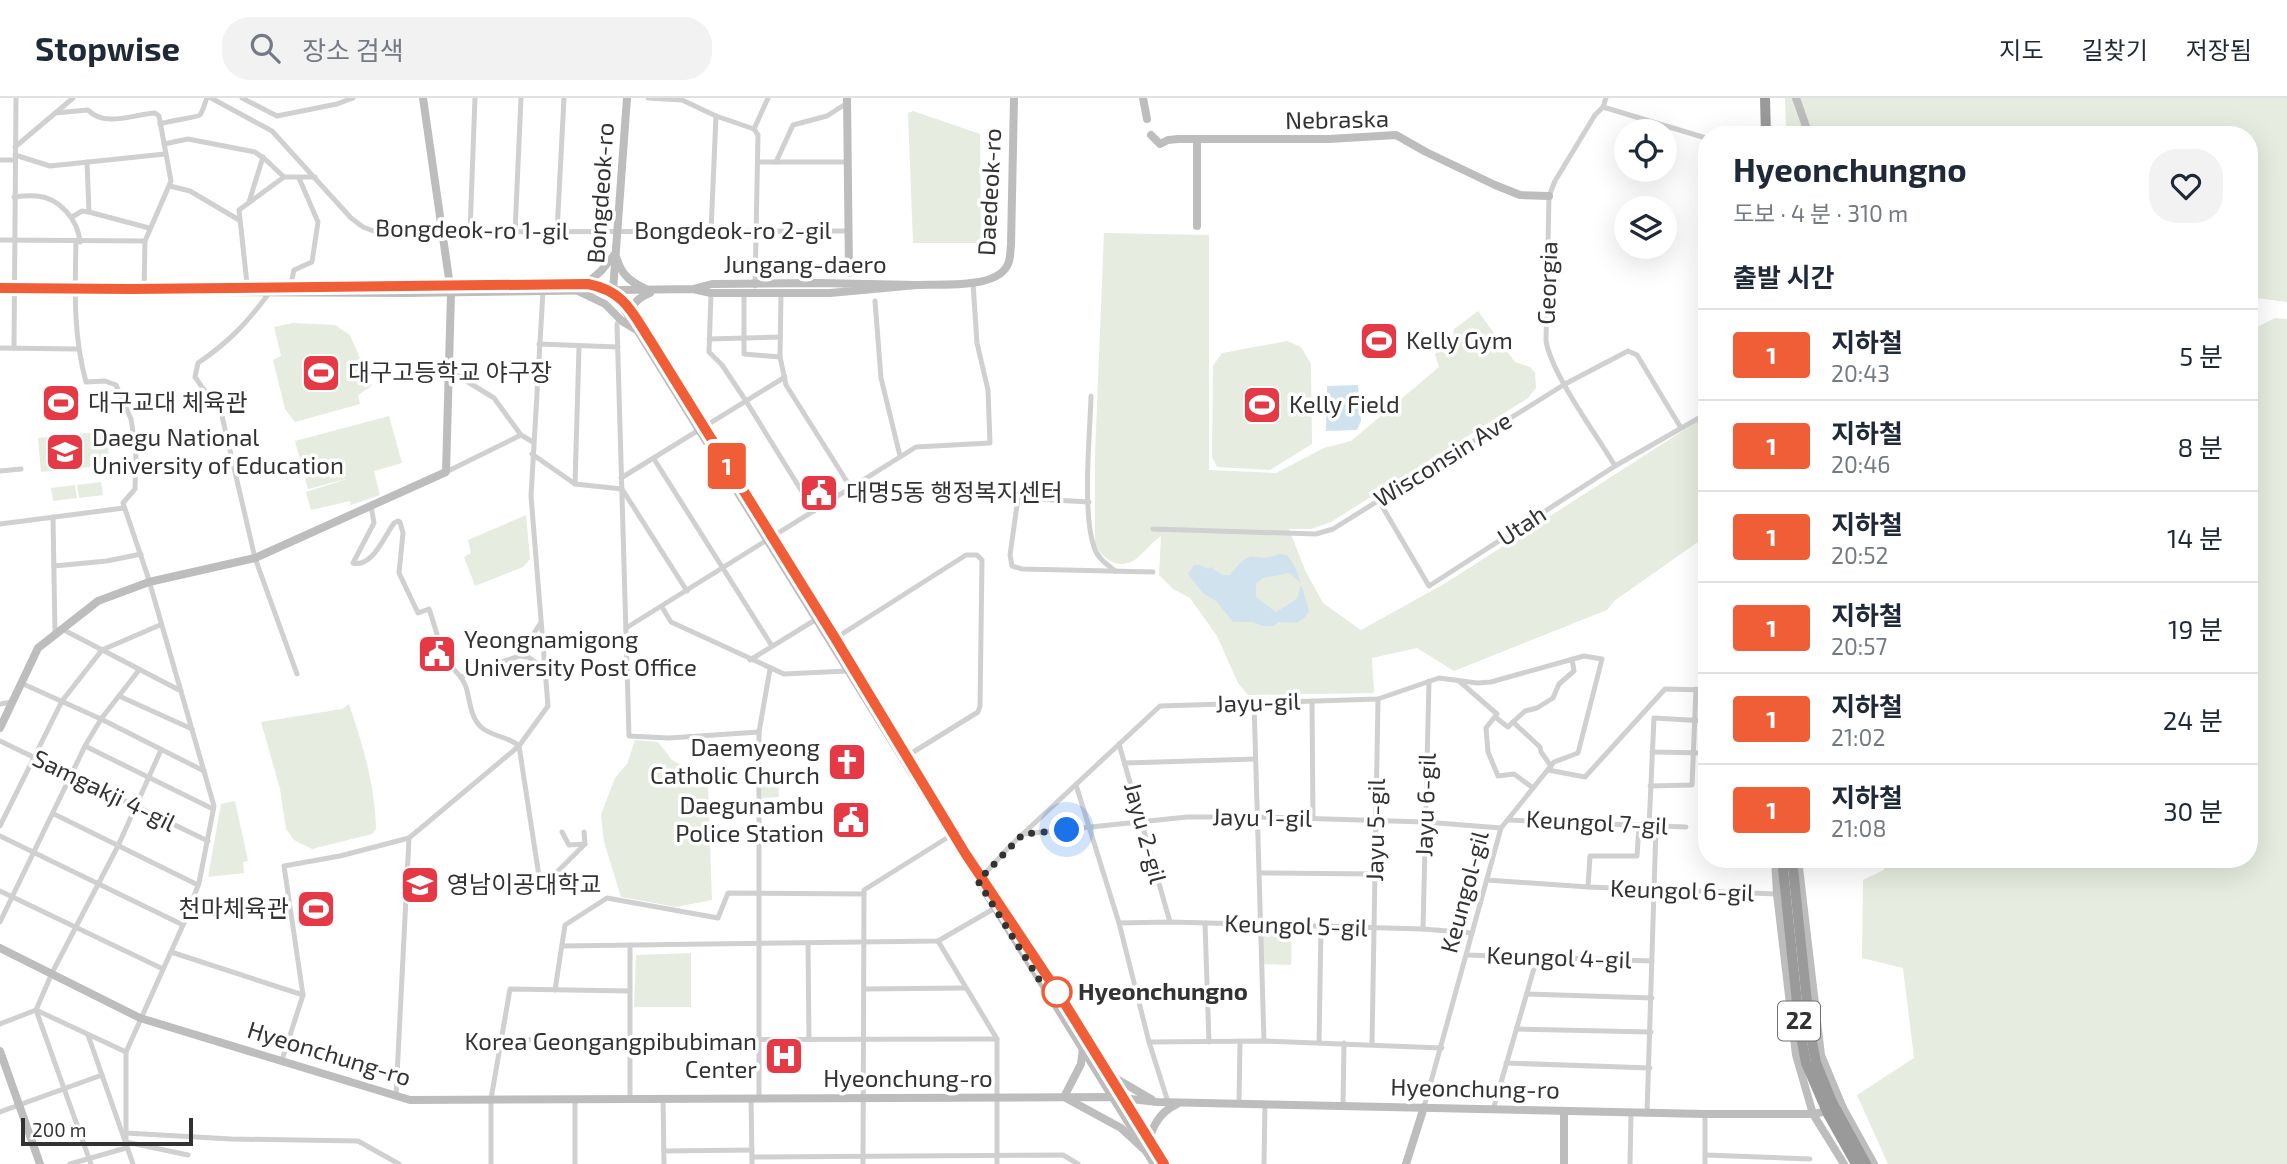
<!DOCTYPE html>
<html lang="ko">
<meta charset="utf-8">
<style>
body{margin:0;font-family:"Exo 2","Noto Sans KR",sans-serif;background:#f2f2f3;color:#1f2937;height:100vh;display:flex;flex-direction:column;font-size:26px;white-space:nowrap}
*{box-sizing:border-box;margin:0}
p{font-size:23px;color:#747a83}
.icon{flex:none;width:38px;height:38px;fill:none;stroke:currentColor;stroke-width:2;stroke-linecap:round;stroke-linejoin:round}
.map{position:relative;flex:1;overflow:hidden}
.sheet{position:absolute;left:1698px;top:28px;width:560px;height:742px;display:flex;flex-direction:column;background:#fff;border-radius:28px;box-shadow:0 7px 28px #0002}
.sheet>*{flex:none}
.badge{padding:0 14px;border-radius:5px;font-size:24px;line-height:46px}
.fabs{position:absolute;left:1614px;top:21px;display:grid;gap:14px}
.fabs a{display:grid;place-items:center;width:63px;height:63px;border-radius:50%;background:#fff;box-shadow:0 7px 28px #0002;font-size:35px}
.scale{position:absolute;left:21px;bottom:18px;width:172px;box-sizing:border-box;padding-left:7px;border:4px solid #333;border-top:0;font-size:19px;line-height:24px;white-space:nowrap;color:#333;-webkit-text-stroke:5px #fff;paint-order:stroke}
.you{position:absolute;width:35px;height:35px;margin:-18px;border:5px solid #fff;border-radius:50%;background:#1a73e8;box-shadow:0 0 0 10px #1a73e833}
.map>.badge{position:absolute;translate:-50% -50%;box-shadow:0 0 0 4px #fff}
h2{padding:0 35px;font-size:26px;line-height:63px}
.round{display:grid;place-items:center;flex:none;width:74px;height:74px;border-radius:28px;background:#f2f2f3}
.head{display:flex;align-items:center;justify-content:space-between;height:119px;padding:0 35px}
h1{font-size:33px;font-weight:700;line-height:52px}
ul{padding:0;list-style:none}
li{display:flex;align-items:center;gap:21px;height:91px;padding:0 35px;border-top:2px solid #e0e1e3}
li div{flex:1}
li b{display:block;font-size:26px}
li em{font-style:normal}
li .badge{min-width:77px;font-weight:700;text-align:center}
header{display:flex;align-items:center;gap:42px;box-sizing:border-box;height:98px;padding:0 35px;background:#fff;border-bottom:2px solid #e0e1e3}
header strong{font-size:33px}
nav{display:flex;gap:38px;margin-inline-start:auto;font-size:24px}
.search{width:490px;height:63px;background:#f2f2f3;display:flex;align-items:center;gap:18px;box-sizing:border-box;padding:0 24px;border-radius:28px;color:#747a83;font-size:26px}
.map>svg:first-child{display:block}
.green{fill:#e6ecdf}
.water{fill:#cfe2ee}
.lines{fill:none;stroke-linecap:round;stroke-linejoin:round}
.street{stroke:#d0d0d0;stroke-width:5}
.secondary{stroke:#bdbdbd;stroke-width:8}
.highway{stroke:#9a9a9a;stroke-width:10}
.line-casing{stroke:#fff;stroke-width:16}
.line{stroke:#ef5e37;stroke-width:10}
.walk{stroke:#333;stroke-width:7;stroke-dasharray:0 12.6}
.stop-dot{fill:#fff;stroke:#ef5e37;stroke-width:3.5}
.labels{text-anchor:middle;stroke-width:7;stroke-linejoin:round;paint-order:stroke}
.shield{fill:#fff;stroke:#707070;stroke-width:2}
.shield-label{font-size:23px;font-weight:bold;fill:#333}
.street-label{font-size:24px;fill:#333;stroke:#fff}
.poi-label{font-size:24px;fill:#333;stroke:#fff;text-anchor:start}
.stop-label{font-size:24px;font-weight:bold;fill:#333;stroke:#fff;text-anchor:start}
</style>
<header>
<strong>Stopwise</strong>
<div class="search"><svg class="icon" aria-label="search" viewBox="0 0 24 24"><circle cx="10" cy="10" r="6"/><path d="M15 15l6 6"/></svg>장소 검색</div>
<nav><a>지도</a><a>길찾기</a><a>저장됨</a></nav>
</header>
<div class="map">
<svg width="2287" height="1066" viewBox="0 0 2287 1066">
<rect width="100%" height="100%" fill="#fff"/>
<g class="green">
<path d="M1785,0H2287V204L2249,199V37H1789L1786,31Z"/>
<path d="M913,13L980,36L981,145H913L908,15Z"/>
<path d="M1104,135L1209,137V372L1276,375L1324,350L1351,343L1439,269L1435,256L1453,239L1454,231L1478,213L1515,264L1530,269L1535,275L1536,290L1528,300L1331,424L1311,431H1289L1305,472L1323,505L1361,532L1444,486L1706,318V392L1701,399L1705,439L1614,503L1607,512L1454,573L1417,550L1372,560L1374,595L1248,597L1238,585L1217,538L1190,500L1173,491L1159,477L1161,438C1151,445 1145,454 1136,461C1119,473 1102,461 1095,446V357Z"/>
<path d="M2275,220L2287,221V1066H1888L1857,997L1914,960L1903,870L1862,860L1863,782L1884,772V761H2249V233Z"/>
<path d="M293,225L335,227L350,237L372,288L358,297L360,306L295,324L285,311L273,262L281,258L274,229Z"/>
<path d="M1287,243L1301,249L1311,266L1312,346L1270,372L1217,369L1212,359L1213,268L1222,255Z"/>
<path d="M389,318L402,365L374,373L380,397L351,407L350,403L311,412L306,394L350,380L308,391L295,343Z"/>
<path d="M106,333L110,367L41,374L38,340Z"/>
<path d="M101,384L103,397L79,400L77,387Z"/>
<path d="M75,387L77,400L53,403L51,390Z"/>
<path d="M526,417L530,461L523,469L475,488L464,459L471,455L468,442Z"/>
<path d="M349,606C363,647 375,688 376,731L372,736L312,751L294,742L286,731L280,691L261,624L342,611Z"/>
<path d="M635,642L658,644L672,662L695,675L696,689H708L712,802L676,809L621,799L604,744L601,717L615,680L627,666Z"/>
<path d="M762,674H778L779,699L762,700Z"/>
<path d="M235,703L248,763L243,764L244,775L208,779L221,706Z"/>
<path d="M1262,827L1292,831L1291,867L1262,866Z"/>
<path d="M691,855V909H634L636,857Z"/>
</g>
<g class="water">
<path d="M1358,287L1361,323L1357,332L1326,333L1327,288Z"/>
<path d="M1279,456L1287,457L1295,469L1301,485L1289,475L1263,480L1256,486V499L1276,514L1297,501L1300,489L1302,488L1309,513L1305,519L1297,525L1279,524L1273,528H1263L1252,524H1233L1216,503L1203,495L1188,476L1194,467H1200L1208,471L1211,469L1222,477H1230C1255,444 1253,468 1279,456Z"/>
</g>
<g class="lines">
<g class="street">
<path d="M211,0L272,33L351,120L363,129L376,134L849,133"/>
<path d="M242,0L277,18L337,6L353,0"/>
<path d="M648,0L682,2L716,18L754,31L758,37L755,188"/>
<path d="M1606,0L1603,9L1595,17L1555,83L1549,98L1546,243C1552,277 1596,336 1615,368"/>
<path d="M1603,9L1706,40"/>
<path d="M55,15L88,12C105,30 134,16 155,15L159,18L171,83L145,143L144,193"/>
<path d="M160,26C167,23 199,19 200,17C203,13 205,4 207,0"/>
<path d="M754,31L768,0"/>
<path d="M164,46L188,41L255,54L267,63L284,79H315"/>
<path d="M15,49L73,0"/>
<path d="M15,57L50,68L165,56"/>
<path d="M0,62H15"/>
<path d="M758,64H848"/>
<path d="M776,64L793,27L827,18L847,5"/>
<path d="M170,88L190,93L239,122"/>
<path d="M14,99C21,98 29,97 37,98C60,100 78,122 80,144"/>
<path d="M249,104L263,59"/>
<path d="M89,114L149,130"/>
<path d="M72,119L82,113L89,114L87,64"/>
<path d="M711,133L716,18"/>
<path d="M470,134L475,0"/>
<path d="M515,134L521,0"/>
<path d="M557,134L564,0"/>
<path d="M0,142L145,143"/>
<path d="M1705,151L1706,112"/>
<path d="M248,195L239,112L284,79"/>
<path d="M269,195C247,225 229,244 198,265L195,279L222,318L255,460L297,576"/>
<path d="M289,195L294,172L312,164L318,124L299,80"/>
<path d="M711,195L709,254L722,267L746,303L814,413"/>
<path d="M744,195V256L780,259"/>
<path d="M781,195L780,259L786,287L851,390"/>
<path d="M875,203L881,280L900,358"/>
<path d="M620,221L617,226L629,638L669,640L759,634"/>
<path d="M709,241L780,239"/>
<path d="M539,246L618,249"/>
<path d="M0,250L77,251"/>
<path d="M14,250L16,0"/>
<path d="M450,273L494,300L521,337L533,344"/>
<path d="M1091,298C1090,337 1082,414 1094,449C1097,460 1107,466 1115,473"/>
<path d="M532,356L575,386L622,391L687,493"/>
<path d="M654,361L772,548"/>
<path d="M0,373L21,371"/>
<path d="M446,374L521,337"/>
<path d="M621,380L785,279"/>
<path d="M575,386L579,249"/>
<path d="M1379,403L1429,488L1615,368L1706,316"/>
<path d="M1089,404L1018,400L1010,457L1012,468L1022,471L1153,474"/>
<path d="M371,408L374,425L353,465C372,470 384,439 394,425L398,423L400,424L403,435L399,475L418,515L429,511C435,527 439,548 447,563C453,572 462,577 466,589C470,602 470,619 481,629C492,639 508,638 519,648L539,778L557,774L585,746L584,734"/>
<path d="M53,419L55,536"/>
<path d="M0,426L124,410"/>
<path d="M1153,431L1316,436L1333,431L1565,286L1628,253L1637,257L1681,330"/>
<path d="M54,468L107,463L141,456"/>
<path d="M662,509L671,524L784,576L847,573"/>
<path d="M626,530L916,349L990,345L988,292L977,245L973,185"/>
<path d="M62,531L181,593"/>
<path d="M831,543L966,457H977L982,462L980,608L978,614L902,661"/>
<path d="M519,558L528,559L544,570"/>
<path d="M750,562L815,522"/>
<path d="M461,579L519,558L540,526"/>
<path d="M1459,583L1497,616L1486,630L1488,654L1498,678L1514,676L1533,690"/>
<path d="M21,585L101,621L204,673"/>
<path d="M119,598L192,631"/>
<path d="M1312,603L1313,720"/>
<path d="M1254,605L1264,943"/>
<path d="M0,606L12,604"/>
<path d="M1495,619L1508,629L1513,624"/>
<path d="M0,643L208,743"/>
<path d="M1119,646L1170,824"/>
<path d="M85,648L213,711"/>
<path d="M1652,654L1706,655"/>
<path d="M1126,665L1255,661"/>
<path d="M1551,668L1541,654L1540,649L1513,624L1525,613L1537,610L1553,600L1559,586L1574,573L1572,561"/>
<path d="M1548,672L1585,679L1665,591L1706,592"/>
<path d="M1076,687L1119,825L1149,944L1168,1004"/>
<path d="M1650,688L1692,687L1696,591"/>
<path d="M54,716L198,787"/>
<path d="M1508,722L1686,729"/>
<path d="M0,728L62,603L102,552L160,527"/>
<path d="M1649,729L1654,620L1706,623"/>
<path d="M562,734L569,747L585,746"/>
<path d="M1023,736L1187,719H1258L1425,724L1501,730"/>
<path d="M0,738L183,827"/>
<path d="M1260,775L1375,776"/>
<path d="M1487,782L1588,789L1777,796"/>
<path d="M978,783L1010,748L1160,608L1378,601L1439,580L1477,585L1491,584L1584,558L1602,561L1578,655L1554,664L1501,730L1424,1009"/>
<path d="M1588,789L1590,758H1637L1639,728"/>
<path d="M0,793L163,871"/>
<path d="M0,824L85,648L101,621L139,572"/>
<path d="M1119,825L1170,824L1423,831L1472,835"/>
<path d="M1205,825L1209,944"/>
<path d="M1423,831L1429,583"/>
<path d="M938,843L997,941V1066"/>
<path d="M808,845L809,941"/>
<path d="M630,847V1000"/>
<path d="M562,848L938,843L995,810"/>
<path d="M171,854L303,897"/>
<path d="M1467,857L1652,863"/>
<path d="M864,891L966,890"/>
<path d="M555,892L565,827L607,800L718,820L728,795L864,796"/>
<path d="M1527,896L1652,900"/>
<path d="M0,926L36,912L126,954"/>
<path d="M1517,931L1651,934"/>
<path d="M88,937L133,1066"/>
<path d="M501,942L997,941"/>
<path d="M1149,944L1264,943L1442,950"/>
<path d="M1319,945L1321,829"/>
<path d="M1372,946L1378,601"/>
<path d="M282,962L303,897L284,768L340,758L409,740L519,648L548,608L531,398L543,193"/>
<path d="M1506,965L1650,970"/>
<path d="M396,998L409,740"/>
<path d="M663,1000L664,1066"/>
<path d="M751,1000L752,1066"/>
<path d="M759,1000V634L770,571"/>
<path d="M575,1001V1066"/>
<path d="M1239,1005L1240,943"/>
<path d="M1343,1007L1344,945"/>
<path d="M1493,1012L1537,860"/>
<path d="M0,1014L102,977"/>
<path d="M1647,1016L1656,728"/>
<path d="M126,1035L231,1041L358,1043L399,1066"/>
<path d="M126,1044L188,1057"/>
<path d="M664,1053L752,1052"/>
<path d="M1705,1057L1810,1061"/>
<path d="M752,1059L1063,1057L1078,1066"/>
<path d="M70,1066L126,1050V954L183,827L199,785L214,708L148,479L123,405L135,391L136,355L131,321L116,287L105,283L86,284C73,237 75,192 76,144"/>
<path d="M91,1066L36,912L52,875L118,748L161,652"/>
<path d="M491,1066V1001L510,891L630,893"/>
<path d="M863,1066L864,792L950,738"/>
<path d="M1264,1066L1265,1006"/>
<path d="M1630,1066L1631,1015"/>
<path d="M1705,1066V1016"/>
</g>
<g class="secondary">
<path d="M847,0L849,175"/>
<path d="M1143,0L1147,21"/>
<path d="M1796,0L1809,37"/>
<path d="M1151,37L1160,46L1168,42L1178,41H1329L1396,37L1426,54L1495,87L1520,97L1549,98"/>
<path d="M1197,128V41"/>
<path d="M615,156L601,173L578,193L605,206L622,223L635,231"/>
<path d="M617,161C622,179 633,185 648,192"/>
<path d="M917,187C939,186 995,191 1007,168C1011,162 1010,153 1011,147L1014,0"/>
<path d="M0,193L405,195L693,191L711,195H830L917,187L819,185L712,186L693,191"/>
<path d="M613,193L1154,1066"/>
<path d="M613,193L627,0"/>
<path d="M629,220C632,206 637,200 650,195"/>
<path d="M0,630L38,550L98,503L149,484L255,460L446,374L451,195L423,0"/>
<path d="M1775,761L1777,796L1796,957L1813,1016L1844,1066"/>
<path d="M1798,761L1821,957L1843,1010L1874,1066"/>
<path d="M0,850L140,920L410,1002L1113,999L1157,1004L1705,1016H1813L1843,1010"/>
<path d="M1083,950L1081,966L1064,999L1121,1030L1146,1053C1151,1032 1157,1015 1177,1006"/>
<path d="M0,953L40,1066"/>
<path d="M1096,969L1151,1001"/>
<path d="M1406,1066L1424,1009"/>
<path d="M1564,1066V1013"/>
</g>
<g class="highway">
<path d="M1765,0L1766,37"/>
<path d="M1782,761L1800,933L1806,965L1828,1016L1856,1066"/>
<path d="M1792,761L1810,933L1816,965L1832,1004L1866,1066"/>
</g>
</g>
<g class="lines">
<g class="line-casing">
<path id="line" d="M0,190L131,191L588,186C624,193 632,214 650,242L835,540L965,755L1057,893L1164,1066"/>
</g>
<use href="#line" class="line"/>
<path class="walk" d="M1057,894L1053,904L978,783L1023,736L1067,732"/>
</g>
<defs>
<g id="stadium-square" transform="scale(2.0125)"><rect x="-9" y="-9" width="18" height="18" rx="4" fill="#e63946" stroke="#fff"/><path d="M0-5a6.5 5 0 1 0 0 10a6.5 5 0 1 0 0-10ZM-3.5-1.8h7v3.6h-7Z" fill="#fff"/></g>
<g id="university-square" transform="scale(2.0125)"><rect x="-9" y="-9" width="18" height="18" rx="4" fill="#e63946" stroke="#fff"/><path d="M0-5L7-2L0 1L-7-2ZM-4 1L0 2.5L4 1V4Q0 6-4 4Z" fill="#fff"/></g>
<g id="civic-square" transform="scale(2.0125)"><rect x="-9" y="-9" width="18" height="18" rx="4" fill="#e63946" stroke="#fff"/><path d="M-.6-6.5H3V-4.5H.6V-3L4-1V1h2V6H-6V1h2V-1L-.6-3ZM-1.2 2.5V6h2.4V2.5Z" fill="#fff"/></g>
<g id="church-square" transform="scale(2.0125)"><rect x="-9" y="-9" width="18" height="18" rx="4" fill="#e63946" stroke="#fff"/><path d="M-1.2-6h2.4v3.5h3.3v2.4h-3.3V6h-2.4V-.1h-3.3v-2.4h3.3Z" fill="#fff"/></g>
<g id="hospital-square" transform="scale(2.0125)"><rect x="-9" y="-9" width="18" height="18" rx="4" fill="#e63946" stroke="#fff"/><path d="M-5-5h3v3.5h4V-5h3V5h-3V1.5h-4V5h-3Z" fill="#fff"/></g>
</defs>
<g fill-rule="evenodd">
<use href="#stadium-square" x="1379" y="243"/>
<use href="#stadium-square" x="321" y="275"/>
<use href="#stadium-square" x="61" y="305"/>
<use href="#stadium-square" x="1262" y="307"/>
<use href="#university-square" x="65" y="354"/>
<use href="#civic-square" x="819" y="395"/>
<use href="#civic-square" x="437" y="556"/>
<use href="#church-square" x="847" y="664"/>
<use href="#civic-square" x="851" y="722"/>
<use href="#university-square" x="420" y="787"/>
<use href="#stadium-square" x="316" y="811"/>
<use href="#hospital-square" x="784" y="958"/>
</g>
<circle class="stop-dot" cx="1057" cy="894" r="14"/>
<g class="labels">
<rect class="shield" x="1778" y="903.5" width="42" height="39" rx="5"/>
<g class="shield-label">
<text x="1799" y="931">22</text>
</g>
<g class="street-label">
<text transform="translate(1337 22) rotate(-1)" y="8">Nebraska</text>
<text transform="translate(990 94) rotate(-87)" y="8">Daedeok-ro</text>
<text transform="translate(601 95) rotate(-86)" y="8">Bongdeok-ro</text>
<text transform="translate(472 132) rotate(1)" y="8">Bongdeok-ro 1-gil</text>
<text x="733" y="141">Bongdeok-ro 2-gil</text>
<text x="805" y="175">Jungang-daero</text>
<text transform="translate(1548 185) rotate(-88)" y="8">Georgia</text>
<text transform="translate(1443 362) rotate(-32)" y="8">Wisconsin Ave</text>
<text transform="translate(1522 428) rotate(-33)" y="8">Utah</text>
<text transform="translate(1258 605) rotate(-2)" y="8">Jayu-gil</text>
<text transform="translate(104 693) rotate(26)" y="8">Samgakji 4-gil</text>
<text transform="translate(1426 707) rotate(-88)" y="8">Jayu 6-gil</text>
<text transform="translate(1262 720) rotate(1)" y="8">Jayu 1-gil</text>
<text transform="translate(1597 725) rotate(3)" y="8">Keungol 7-gil</text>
<text transform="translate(1376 732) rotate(-89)" y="8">Jayu 5-gil</text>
<text transform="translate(1145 735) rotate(75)" y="8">Jayu 2-gil</text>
<text transform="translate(1682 793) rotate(2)" y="8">Keungol 6-gil</text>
<text transform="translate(1465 794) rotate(-75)" y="8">Keungol-gil</text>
<text transform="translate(1296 828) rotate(2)" y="8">Keungol 5-gil</text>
<text transform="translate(1559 860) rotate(2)" y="8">Keungol 4-gil</text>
<text transform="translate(329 956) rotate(17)" y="8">Hyeonchung-ro</text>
<text x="908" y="989">Hyeonchung-ro</text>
<text transform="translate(1475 991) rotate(1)" y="8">Hyeonchung-ro</text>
</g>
<g class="poi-label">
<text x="1406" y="251">Kelly Gym</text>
<text x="348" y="283">대구고등학교 야구장</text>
<text x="88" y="313">대구교대 체육관</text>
<text x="1289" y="315">Kelly Field</text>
<text x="92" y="348">Daegu National<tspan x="92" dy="28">University of Education</tspan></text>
<text x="846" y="403">대명5동 행정복지센터</text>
<text x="464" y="550">Yeongnamigong<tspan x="464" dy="28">University Post Office</tspan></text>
<text x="820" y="658" text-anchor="end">Daemyeong<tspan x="820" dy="28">Catholic Church</tspan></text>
<text x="824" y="716" text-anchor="end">Daegunambu<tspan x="824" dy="28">Police Station</tspan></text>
<text x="447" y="795">영남이공대학교</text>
<text x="289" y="819" text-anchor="end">천마체육관</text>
<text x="757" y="952" text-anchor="end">Korea Geongangpibubiman<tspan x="757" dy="28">Center</tspan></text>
</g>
<g class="stop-label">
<text x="1078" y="902">Hyeonchungno</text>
</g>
</g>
</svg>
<div class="fabs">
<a><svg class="icon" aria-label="locate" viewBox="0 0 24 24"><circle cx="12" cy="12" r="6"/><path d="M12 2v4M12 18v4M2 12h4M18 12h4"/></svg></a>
<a><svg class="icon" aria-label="layers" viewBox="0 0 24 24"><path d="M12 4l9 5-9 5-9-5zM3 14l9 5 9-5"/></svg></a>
</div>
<div class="scale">200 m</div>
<div class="you" style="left:1067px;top:732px"></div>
<b class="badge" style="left:727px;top:368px;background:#ef5e37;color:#fff">1</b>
<section class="sheet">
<div class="head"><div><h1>Hyeonchungno</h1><p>도보 · 4 분 · 310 m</p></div><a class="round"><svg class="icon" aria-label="heart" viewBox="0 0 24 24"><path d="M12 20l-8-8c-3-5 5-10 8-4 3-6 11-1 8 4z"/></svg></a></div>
<h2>출발 시간</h2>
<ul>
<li><span class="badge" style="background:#ef5e37;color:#fff">1</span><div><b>지하철</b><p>20:43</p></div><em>5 분</em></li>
<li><span class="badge" style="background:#ef5e37;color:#fff">1</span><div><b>지하철</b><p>20:46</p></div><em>8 분</em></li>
<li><span class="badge" style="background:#ef5e37;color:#fff">1</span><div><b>지하철</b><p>20:52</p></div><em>14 분</em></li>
<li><span class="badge" style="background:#ef5e37;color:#fff">1</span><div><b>지하철</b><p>20:57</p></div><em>19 분</em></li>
<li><span class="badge" style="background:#ef5e37;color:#fff">1</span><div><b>지하철</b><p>21:02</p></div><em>24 분</em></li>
<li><span class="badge" style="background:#ef5e37;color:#fff">1</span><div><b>지하철</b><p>21:08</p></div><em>30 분</em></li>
</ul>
</section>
</div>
